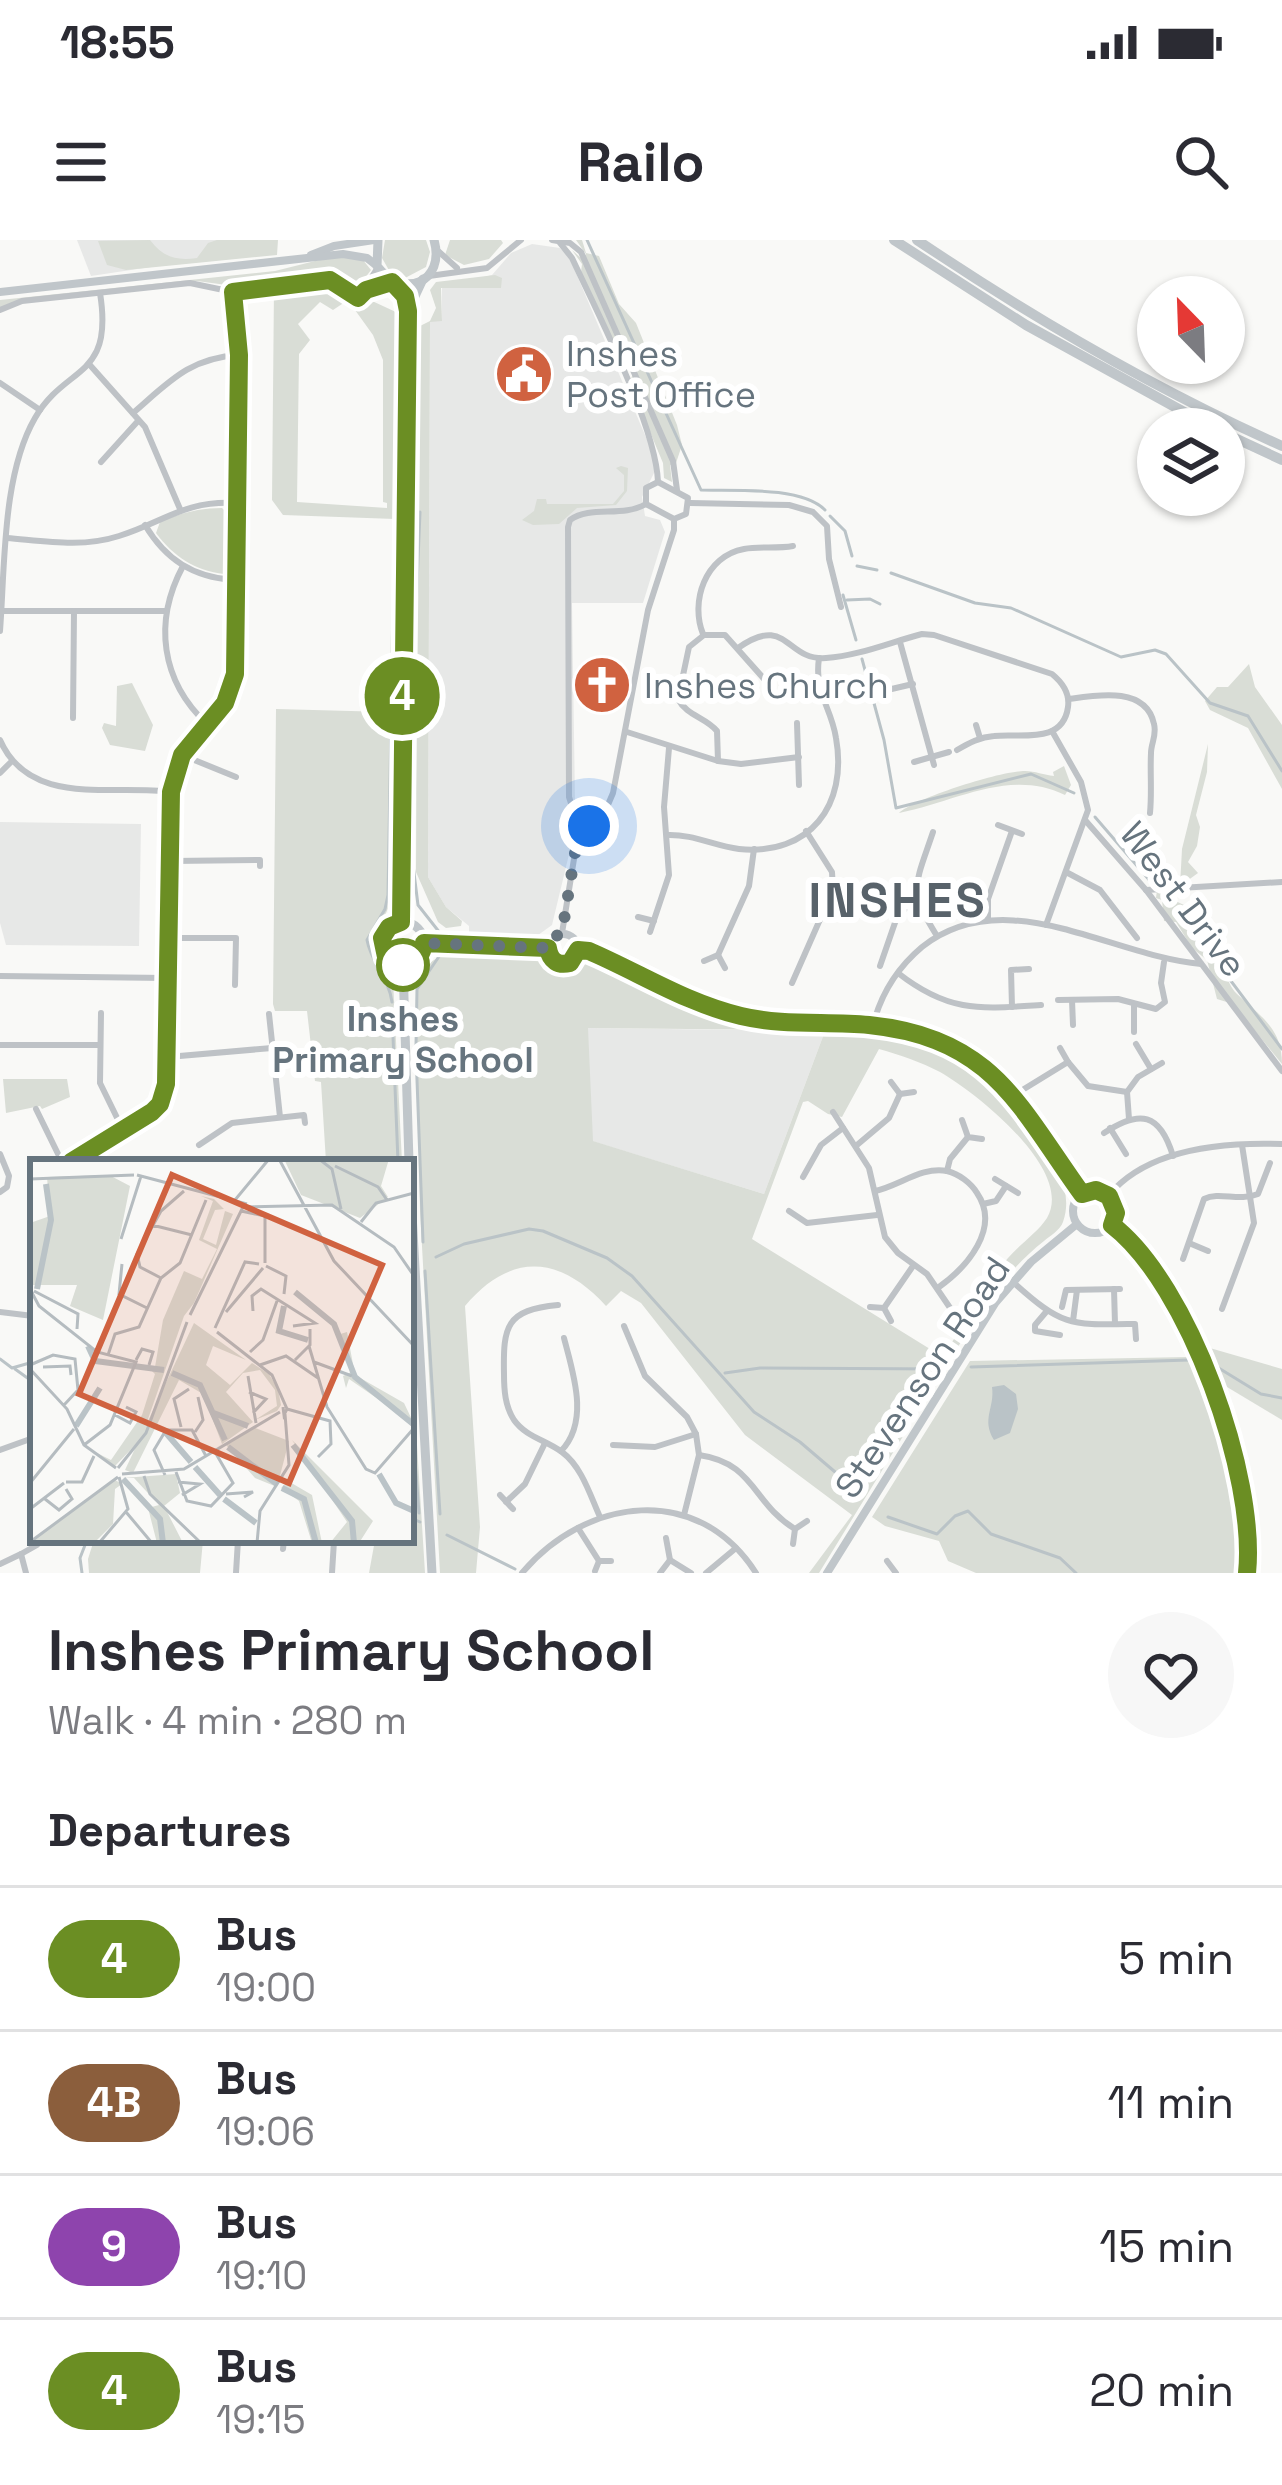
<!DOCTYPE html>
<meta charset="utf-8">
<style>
body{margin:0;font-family:"Space Grotesk",sans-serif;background:#f7f7f7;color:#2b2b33;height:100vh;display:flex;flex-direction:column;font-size:45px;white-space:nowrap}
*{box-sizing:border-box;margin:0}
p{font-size:39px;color:#7c7c81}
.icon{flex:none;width:66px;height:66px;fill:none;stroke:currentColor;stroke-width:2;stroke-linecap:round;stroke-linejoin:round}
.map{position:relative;height:1333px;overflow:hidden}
.side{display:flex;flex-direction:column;background:#fff;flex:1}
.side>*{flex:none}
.badge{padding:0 24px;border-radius:39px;font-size:42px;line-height:78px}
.needle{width:78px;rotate:337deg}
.controls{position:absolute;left:1137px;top:36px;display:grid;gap:24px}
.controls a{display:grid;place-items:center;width:108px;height:108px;border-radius:50%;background:#fff;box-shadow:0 3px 9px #0004;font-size:60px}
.you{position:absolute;width:60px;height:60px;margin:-30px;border:9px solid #fff;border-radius:50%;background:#1a73e8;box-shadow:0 0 0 18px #1a73e833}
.map>.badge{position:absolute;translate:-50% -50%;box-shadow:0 0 0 6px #fff}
h2{padding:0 48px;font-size:45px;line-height:108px}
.round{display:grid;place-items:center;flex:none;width:126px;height:126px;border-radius:63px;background:#f7f7f7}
.head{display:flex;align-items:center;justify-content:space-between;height:204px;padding:0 48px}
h1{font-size:57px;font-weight:600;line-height:90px}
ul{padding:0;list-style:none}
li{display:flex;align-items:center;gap:36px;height:144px;padding:0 48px;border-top:3px solid #e1e1e2}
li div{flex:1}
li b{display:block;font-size:45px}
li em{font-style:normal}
li .badge{min-width:132px;font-weight:700;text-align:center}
.status{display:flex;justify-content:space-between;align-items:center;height:84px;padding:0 60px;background:#fff;direction:ltr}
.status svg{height:33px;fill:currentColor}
header{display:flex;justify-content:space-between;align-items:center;height:156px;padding:0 48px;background:#fff;font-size:54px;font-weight:600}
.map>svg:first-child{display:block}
.built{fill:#e7e8e7}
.green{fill:#d9ddd6}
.water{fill:#bac3c7}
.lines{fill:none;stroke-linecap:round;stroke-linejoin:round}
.stream{stroke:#bac3c7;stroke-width:3}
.street{stroke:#bec2c6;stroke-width:6}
.secondary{stroke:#c0c6ca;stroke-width:8}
.primary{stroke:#c0c6ca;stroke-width:9}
.highway{stroke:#c0c6ca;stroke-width:10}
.line-casing{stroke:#fff;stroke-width:27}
.line{stroke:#6b8e23;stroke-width:18}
.walk{stroke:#66747e;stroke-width:12;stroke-dasharray:0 21.6}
.stop-dot{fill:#fff;stroke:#6b8e23;stroke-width:6}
.labels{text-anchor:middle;stroke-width:12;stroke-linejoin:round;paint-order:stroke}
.poi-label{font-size:36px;fill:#66747e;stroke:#fff;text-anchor:start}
.street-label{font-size:36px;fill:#66747e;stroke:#fff}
.stop-label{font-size:36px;font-weight:bold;fill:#66747e;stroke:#fff}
.district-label{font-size:48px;font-weight:bold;letter-spacing:3px;fill:#58626a;stroke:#fff}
.inset-river{fill:none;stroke:#bac3c7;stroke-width:6}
.inset-road{fill:none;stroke:#b5bcc0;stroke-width:3}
.view{fill:#d06240;fill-opacity:0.15;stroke:#d06240;stroke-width:6}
.inset-edge{fill:none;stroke:#66747e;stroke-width:6}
</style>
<div class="status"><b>18:55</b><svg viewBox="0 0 49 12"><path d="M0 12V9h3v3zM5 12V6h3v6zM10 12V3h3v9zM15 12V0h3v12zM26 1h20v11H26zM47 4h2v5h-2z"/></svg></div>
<header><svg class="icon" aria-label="menu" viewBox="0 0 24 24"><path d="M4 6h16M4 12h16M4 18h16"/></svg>Railo<svg class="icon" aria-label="search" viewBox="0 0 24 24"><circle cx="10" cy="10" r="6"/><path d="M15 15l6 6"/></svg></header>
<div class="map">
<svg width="1282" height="1333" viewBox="0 0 1282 1333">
<rect width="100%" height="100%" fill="#f9f9f7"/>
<g class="built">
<path d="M77,0H237L224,16L91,36Z"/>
<path d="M532,4L560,8L570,19L651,209L655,231L642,257L645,276L660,280L665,292L643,363H572L575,560L572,602L552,685L534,698H469V686L446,667L428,637L430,81L442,80V47L492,35L511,13Z"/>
<path d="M0,582L141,584L139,706L6,705L0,683Z"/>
<path d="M587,788L825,791L764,954L592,901Z"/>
</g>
<g class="green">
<path d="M150,0C163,17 176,21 197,18L208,3L217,0H278L277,15L126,30L107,25L98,1Z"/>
<path d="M385,0H426L430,12L426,27L405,38L390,32L382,18Z"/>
<path d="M450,0H501L503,3L489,19L464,25L445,15Z"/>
<path d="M576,0H582L586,13L599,16L619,64L636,83L677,185L682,205L676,223L670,225L672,242L664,238L663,223L630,144L633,132L621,106L613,105L581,32L582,24L572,10L583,20L586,14Z"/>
<path d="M335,16L363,20L371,30L359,46L336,35L318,34L234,46L197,41L21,60L0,69V60L275,31Z"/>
<path d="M495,35L502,38L501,48H441L442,81L430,82L428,637L446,667L462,681L461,686L446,688L438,682L416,632L418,87L430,81L436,68L430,50L436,42Z"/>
<path d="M329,46L345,55V62L333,70L320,62L298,84L310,100L299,114L297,262L387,268V263L383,262V120L373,95L355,70L370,60L398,73L396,182L401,264L394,611L390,664L373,702L375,716L393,740L402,922H326L321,842L315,841L307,771H275L273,764L276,469L388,472L395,279L283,275L272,260L274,47Z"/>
<path d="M621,226L628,228L627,251L616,265L577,268L559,284L533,285L522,280L534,271L537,259H546L547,264H613L624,251V235L616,228Z"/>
<path d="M222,268L226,272L230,328L224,334C195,331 173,316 156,293L160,282C181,273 199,268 222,268Z"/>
<path d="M1249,424L1255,447L1282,485V549L1248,488L1210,470L1205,461L1217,447H1228Z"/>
<path d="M132,443L153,485L145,511L110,505L102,488L104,483L116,486L117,446Z"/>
<path d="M1208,504L1207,532L1196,575L1200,587L1197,606L1188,622L1198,633L1180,646L1182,609Z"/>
<path d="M1064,526L1071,545L1065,555C1009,528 956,562 899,573C914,559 999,531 1025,531C1035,531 1044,535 1054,536L1053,532Z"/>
<path d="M1157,650L1167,651V657L1184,665L1185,676C1195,688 1207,698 1216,711C1225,724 1225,742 1237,754C1261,777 1282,788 1282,824L1233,764L1217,759L1207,720L1192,708L1176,682L1164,681L1162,660L1156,658Z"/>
<path d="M468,712L527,716L561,732L585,723L599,724L725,781L789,790L588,788L593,901L764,954L825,791C925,793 986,822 1042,905C1058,929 1073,953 1063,982C1060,990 1050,996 1044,1001C1017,1022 996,1049 977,1077L967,1079C980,1059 992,1036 1008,1018C1019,1005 1038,992 1047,978C1075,930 975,852 940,832C921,822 900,815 879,809L842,877L828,874L808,861L803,862L752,999L930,1109L952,1102L960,1090L964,1097L819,1333H809L852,1275L745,1195L641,1063L621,1051L606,1066C559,1014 509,1013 465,1066L480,1287L476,1333H440L420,970L416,747C424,719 441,713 468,712Z"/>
<path d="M3,839H67L70,857L42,869L40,866L6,873Z"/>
<path d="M1203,1106L1282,1129V1180L1217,1141Z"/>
<path d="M411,1109L425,1333H369L375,1300H411Z"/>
<path d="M1188,1117C1212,1186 1250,1258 1236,1333H976L948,1321L939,1301L885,1286L872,1277L970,1121Z"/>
<path d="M94,1300H203L200,1333H89L88,1319Z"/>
</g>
<path class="water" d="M1004,1145L1016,1154L1018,1169L1010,1193L994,1200C981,1179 995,1168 992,1147Z"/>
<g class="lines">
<g class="stream">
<path d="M587,0L701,250C734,251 801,246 825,270"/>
<path d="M420,272L412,466V617L418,665L440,693"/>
<path d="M830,276L845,291L852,316"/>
<path d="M857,326L877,330"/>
<path d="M891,333L975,363L1011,368L1121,417L1155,410L1166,414L1210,463L1248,476L1282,531"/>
<path d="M843,355L856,400"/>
<path d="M847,360L870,359L880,364"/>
<path d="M862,419L884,500L896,568L1031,534L1074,553"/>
<path d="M392,425L388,655L385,669L367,700C371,723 389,738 392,762"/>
<path d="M1095,577L1151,642"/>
<path d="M1195,693L1282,809"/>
<path d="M392,771L398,922"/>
<path d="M416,806L417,749L440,715"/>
<path d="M416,813L423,1002"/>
<path d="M436,1017L464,1004L529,989L543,991L607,1018L632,1036L754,1172L800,1202L855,1249"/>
<path d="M425,1031L440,1274"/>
<path d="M0,1119L12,1128L33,1122"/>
<path d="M971,1127L1189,1120"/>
<path d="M1217,1127L1261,1154L1282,1158"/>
<path d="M15,1129L33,1142"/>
<path d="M725,1133L760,1128L944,1129"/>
<path d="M411,1169L419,1273"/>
<path d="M888,1277L937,1294L955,1276L968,1271L991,1294L1060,1318L1076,1333"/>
<path d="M411,1278L420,1282"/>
<path d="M447,1295L515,1329"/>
<path d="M82,1333L80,1318L87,1300"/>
</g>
<g class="street">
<path d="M552,0L570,3L581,12L673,221L677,250"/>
<path d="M560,3L572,18C597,72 656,186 658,242"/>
<path d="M437,10L457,28"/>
<path d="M429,36L487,28L521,0"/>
<path d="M367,49L392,42"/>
<path d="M0,70L22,61L190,43L233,52L330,40L358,58L377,29"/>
<path d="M89,124L145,187L180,269"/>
<path d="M0,143L40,170"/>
<path d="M133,173C169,142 189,118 239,115"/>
<path d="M101,222L138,181"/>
<path d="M658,242L688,258L686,274L674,279L646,264V248Z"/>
<path d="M690,263L789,265L813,272L827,286L829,319L841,367"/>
<path d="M145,285C166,320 193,337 233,340"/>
<path d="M7,298C44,301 82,308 119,296C164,282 183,261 234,263"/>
<path d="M183,326C153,382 161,441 207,484"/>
<path d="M2,371H166"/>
<path d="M0,391C5,327 2,235 35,178C66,124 114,140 100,53"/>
<path d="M703,394C690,362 705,316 744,309C760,306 777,309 793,306"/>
<path d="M900,402L934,525"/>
<path d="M738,408C788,373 785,421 826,418C858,416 891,402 922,394L934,395L1052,434C1063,443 1070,453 1068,467C1063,505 1020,493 994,496C980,497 969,503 957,510"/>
<path d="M883,451L913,444"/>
<path d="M1069,459C1097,455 1146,446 1154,484C1157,495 1151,503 1151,513C1150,533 1152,553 1150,573"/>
<path d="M73,478L74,371"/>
<path d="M797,483L799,545"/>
<path d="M976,485L980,498"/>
<path d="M627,492L718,521L741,524L799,517"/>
<path d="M0,500C30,568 112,544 171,552"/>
<path d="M182,515L236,537"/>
<path d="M718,521L717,491C705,477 687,476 678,459L689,407L704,395H725L773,449"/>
<path d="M914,522L949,512"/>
<path d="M0,533L12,521"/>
<path d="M1085,580L1146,650L1282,831"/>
<path d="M998,585L1022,594"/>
<path d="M579,588L604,574L613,553L648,370L674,290V279"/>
<path d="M933,592C916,643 907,649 937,696"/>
<path d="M667,595C693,594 714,606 739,609C810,616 848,565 836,498C831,466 814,454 819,418"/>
<path d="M172,621L260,620V626"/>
<path d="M1066,632L1100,650L1137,698"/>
<path d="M1146,650L1282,642"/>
<path d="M638,677L654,681"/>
<path d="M988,679V659L1012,591"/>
<path d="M1046,685L1088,570L1081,542L1052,491"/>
<path d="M650,692L669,635L664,567L669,508"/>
<path d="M562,693L579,588L569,557L568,287L570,280C591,265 622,278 646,264"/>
<path d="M170,698H236L235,745"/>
<path d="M718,715L749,646L754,609"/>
<path d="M704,721L718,715L725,728"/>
<path d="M880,726L898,674L916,661"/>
<path d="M898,733C949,773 980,769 1041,765"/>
<path d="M0,736L167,738"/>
<path d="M792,743L833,650L832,632L806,591"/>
<path d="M1058,760L1118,759L1156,769L1165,762L1161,743L1164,722"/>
<path d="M1072,760L1073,785"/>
<path d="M1012,767L1011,730L1029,729"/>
<path d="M101,773L100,843L123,890"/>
<path d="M269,774L280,877"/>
<path d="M873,785C881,754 897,728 922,707C1006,641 1110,716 1201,724"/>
<path d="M1134,792V766"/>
<path d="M1136,804L1151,829"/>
<path d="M1,805H99"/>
<path d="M1060,808L1068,822"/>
<path d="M168,817L272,808"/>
<path d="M891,842L900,854L914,852"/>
<path d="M1024,849L1068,822L1088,846L1127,852"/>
<path d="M36,869L62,922"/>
<path d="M833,872L869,928L885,997L898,1013L927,1034L959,1081L976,1092"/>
<path d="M1129,879L1127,852L1138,837L1162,823"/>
<path d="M962,880L968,897L982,899"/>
<path d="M1110,888L1126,914"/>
<path d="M1104,893C1140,869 1160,873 1173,916"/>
<path d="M199,905L232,883L304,875L305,883"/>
<path d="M857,905L889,878L900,854"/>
<path d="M0,914L9,936L7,947L0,952"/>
<path d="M71,922L152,873L160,864L166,844L171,552L182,515L225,463L235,433L239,115L233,52"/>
<path d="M947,931L950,919L968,897"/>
<path d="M803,937L821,905L843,888"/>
<path d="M995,939L1018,953"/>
<path d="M875,951C899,946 922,926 947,931C959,934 971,943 977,953C1001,988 967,1027 939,1047"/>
<path d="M1109,955C1148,908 1224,902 1282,904"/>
<path d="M983,964L996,961L1006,946"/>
<path d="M789,971L807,983L877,975"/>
<path d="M1189,1003L1208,1011"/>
<path d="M1183,1019L1204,959C1220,951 1238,962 1258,954L1270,923"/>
<path d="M1013,1042C1063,1087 1070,1085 1135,1084L1136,1099"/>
<path d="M1114,1049L1115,1084"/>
<path d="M558,1065C506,1070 503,1086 504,1134C504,1150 505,1166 514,1180C526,1197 546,1200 562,1212C582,1227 590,1255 600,1277"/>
<path d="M870,1067L884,1068L891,1081"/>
<path d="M1062,1067L1066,1050L1120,1049"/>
<path d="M884,1068L913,1026"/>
<path d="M1222,1069L1254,983L1242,905"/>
<path d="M0,1072L33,1076"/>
<path d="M1046,1072L1035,1085V1091L1060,1095"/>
<path d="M1073,1081L1077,1050"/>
<path d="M624,1086L645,1136L687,1177L696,1194L699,1215L684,1275"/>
<path d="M613,1205L655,1207L696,1194"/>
<path d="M0,1210L33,1198"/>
<path d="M561,1211C590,1181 573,1133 564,1098"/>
<path d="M699,1215C755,1223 752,1263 795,1289"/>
<path d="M500,1255L513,1269"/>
<path d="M506,1262L525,1244L545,1203"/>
<path d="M578,1288L599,1321"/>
<path d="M666,1298L670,1320"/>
<path d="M323,1300L334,1301L332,1333"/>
<path d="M793,1304L795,1289L807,1281"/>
<path d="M283,1309L284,1300"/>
<path d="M21,1314L37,1305"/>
<path d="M887,1321L896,1333"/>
<path d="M0,1324L21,1314L26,1333"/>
<path d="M595,1331L599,1321H611"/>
<path d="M236,1333L238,1300"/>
<path d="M522,1333C586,1257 698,1242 756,1333"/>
<path d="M660,1333L670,1320L691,1333"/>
<path d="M706,1333L736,1308"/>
</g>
<g class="secondary">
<path d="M311,15L334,6L374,0"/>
<path d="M0,52L343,14L367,18L376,25"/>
<circle cx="563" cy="709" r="15"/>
<path d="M424,703L548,708"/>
<path d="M578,710C629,716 673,758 722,771C767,784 812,781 859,784C989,793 1015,861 1082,954"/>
<circle cx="1095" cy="971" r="22"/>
<path d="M1112,985C1189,1045 1257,1237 1247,1333"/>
<path d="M827,1333L996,1062L1031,1022L1077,984"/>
</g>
<g class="primary">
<path d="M378,0L377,26C403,60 446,42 434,0"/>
<path d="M395,43L405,55L408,71L401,682"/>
<path d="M408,71L423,39"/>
<circle cx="403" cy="703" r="21"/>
<path d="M403,725L409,922"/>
<path d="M411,956L432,1333"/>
</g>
<g class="highway">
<path d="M894,0L1026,85L1215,189"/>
<path d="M917,0C1033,78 1155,149 1282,206"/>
<path d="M1224,193L1282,220"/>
</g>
</g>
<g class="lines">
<g class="line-casing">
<path id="line" d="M71,922L152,872L160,864L166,844L171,552L182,515L225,463L235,434L239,115L233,52L330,40L358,58L366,50L392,42L405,56L408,71L401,682L389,687L382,698L386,717C403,730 421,724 424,703L548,708C550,721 558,726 570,723L578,710L589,711C640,733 686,763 741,776C783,786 826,781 869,785C993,798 1018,865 1082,954L1096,950L1109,956L1116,973L1112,985C1189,1044 1257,1237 1247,1333"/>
</g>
<use href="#line" class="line"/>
<path class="walk" d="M403,725L416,720L424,703L548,708L554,697L562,693L579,588L589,586"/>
</g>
<defs>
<g id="civic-disc" transform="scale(3)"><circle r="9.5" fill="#d06240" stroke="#fff"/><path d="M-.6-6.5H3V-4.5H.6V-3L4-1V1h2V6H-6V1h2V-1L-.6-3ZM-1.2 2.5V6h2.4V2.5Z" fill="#fff"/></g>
<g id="church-disc" transform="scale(3)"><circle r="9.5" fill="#d06240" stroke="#fff"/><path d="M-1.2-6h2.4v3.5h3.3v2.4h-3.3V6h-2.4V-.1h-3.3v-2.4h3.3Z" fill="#fff"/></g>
</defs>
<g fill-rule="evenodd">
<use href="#civic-disc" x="524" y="134"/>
<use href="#church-disc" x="602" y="445"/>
</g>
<circle class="stop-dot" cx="403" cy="725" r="24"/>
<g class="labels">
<g class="poi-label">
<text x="566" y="126">Inshes<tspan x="566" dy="41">Post Office</tspan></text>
<text x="644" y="458">Inshes Church</text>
</g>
<g class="street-label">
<text transform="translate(1184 659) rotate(53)" y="13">West Drive</text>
<text transform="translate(922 1137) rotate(-56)" y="13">Stevenson Road</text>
</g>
<g class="stop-label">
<text x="403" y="791">Inshes<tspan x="403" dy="41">Primary School</tspan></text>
</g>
<g class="district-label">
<text x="898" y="677">INSHES</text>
</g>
</g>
<g transform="translate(30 919)">
<rect width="384" height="384" fill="#f9f9f7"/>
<path d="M254,0H359L351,27L358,38L330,59L271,36ZM79,16L100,27L73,161L40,147L47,126H0V64L20,57L17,18ZM171,37L184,40L194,50L185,51L173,80L186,86L195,52L203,55L164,144L154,157L111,280L85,307L67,294L81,301L112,256L125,215L118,208H125L133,161L154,112L172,120L187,90L169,81L183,42ZM164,164L216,201L183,187L176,206L200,226L222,204L239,215L248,230L251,246L247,252L225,261L247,247L245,231L230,211L213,214L196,233L223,263L177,296L192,285L173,235L149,221L103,314L95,311ZM317,173L325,216L374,244L384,265L319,220L316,229L313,217L321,213L307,176ZM223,268L259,282L247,328L225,319L196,286ZM262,281L343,362L329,384H300L317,363ZM146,315L150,334L134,347L153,384H127L118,349L129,346L104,319H93ZM85,321L92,325L85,330L83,365L67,381L0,384ZM258,322L282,336L292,384H282L269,342L251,329Z" fill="#d9ddd6"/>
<path class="inset-river" d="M7,130L21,61L16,25M265,133L304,165L325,218L383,265M254,147L249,172L278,181M58,187L65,202L134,211M142,214L170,226L195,281M181,253L218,267M46,267L70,229M136,274L161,303M263,286L322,362L324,384M198,288L247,325M165,308L190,336M349,315L366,344L384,352M93,320L130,360L133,384M252,329L274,340L286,384M194,340L226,364"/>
<path class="inset-road" d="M249,0L304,102L384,187M289,0L302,10L311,50M305,7L348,28L357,41M107,16L217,45M0,20L104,16M205,41L239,0M213,48L302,46L364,88L384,117M211,52L235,57V104M331,63L346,44L384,34M122,66L162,76M91,80L111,17M92,105L89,135L117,149M236,107L256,117L254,135M131,119L110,108L107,95L131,52L154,32M0,130L9,147L67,193L106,203L80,266L54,286M4,132L48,155L47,170M223,152L222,137L231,130L285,164L263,167M196,153L233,109M160,156L213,48M185,169L215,103L229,105M187,173L242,216L257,250L254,256L253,248M279,187L297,248L336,310L345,314L384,269M220,193L233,181L247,142M78,196L85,175L109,168L131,119L150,104L176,41M106,201L112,190L123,193L119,206M265,201L280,186V170M284,203L322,217M0,206L23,196L45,200L48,231L34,246M230,206L256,197L288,219M13,208L40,207L41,216M0,210L37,250L54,286L86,309M218,217L226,264M219,233L236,240L223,254M257,250L300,262L301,285L288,298M85,256L100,264L106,253L96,248M151,268L144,240L159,230M165,273L173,261L168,238M88,309L116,274L157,163M146,313L157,342L181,347L203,324L185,293M92,315L154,310L250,253M135,316L124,291L136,271H162L176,297M114,317L120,335L171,384M36,323H52L64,297M148,323L170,325L152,336M0,324L44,270M196,335L223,333L214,338M15,340L29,351L42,340L36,330M0,350L34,324M96,353L122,384M0,383L88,318M69,384L98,350L89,318M227,384L230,352L259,306L255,255"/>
<path class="view" d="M142,16L352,106L259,324L49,235Z"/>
<rect width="384" height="384" class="inset-edge"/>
</g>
</svg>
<div class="controls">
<a><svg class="needle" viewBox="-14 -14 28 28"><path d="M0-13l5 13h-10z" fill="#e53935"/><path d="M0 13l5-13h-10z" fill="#7c7c81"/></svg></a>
<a><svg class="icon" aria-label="layers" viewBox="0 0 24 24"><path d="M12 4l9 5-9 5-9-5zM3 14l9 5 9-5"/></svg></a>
</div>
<div class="you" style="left:589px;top:586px"></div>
<b class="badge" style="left:402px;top:456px;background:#6b8e23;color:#fff">4</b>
</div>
<section class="side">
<div class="head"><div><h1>Inshes Primary School</h1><p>Walk · 4 min · 280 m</p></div><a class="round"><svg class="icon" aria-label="heart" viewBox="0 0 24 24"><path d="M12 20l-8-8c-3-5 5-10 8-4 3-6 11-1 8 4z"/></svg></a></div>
<h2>Departures</h2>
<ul>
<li><span class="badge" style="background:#6b8e23;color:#fff">4</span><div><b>Bus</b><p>19:00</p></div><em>5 min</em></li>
<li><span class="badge" style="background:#8b5e3c;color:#fff">4B</span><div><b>Bus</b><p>19:06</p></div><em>11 min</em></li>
<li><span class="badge" style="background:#8e44ad;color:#fff">9</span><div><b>Bus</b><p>19:10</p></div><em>15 min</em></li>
<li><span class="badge" style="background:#6b8e23;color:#fff">4</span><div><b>Bus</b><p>19:15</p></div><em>20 min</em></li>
</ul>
</section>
